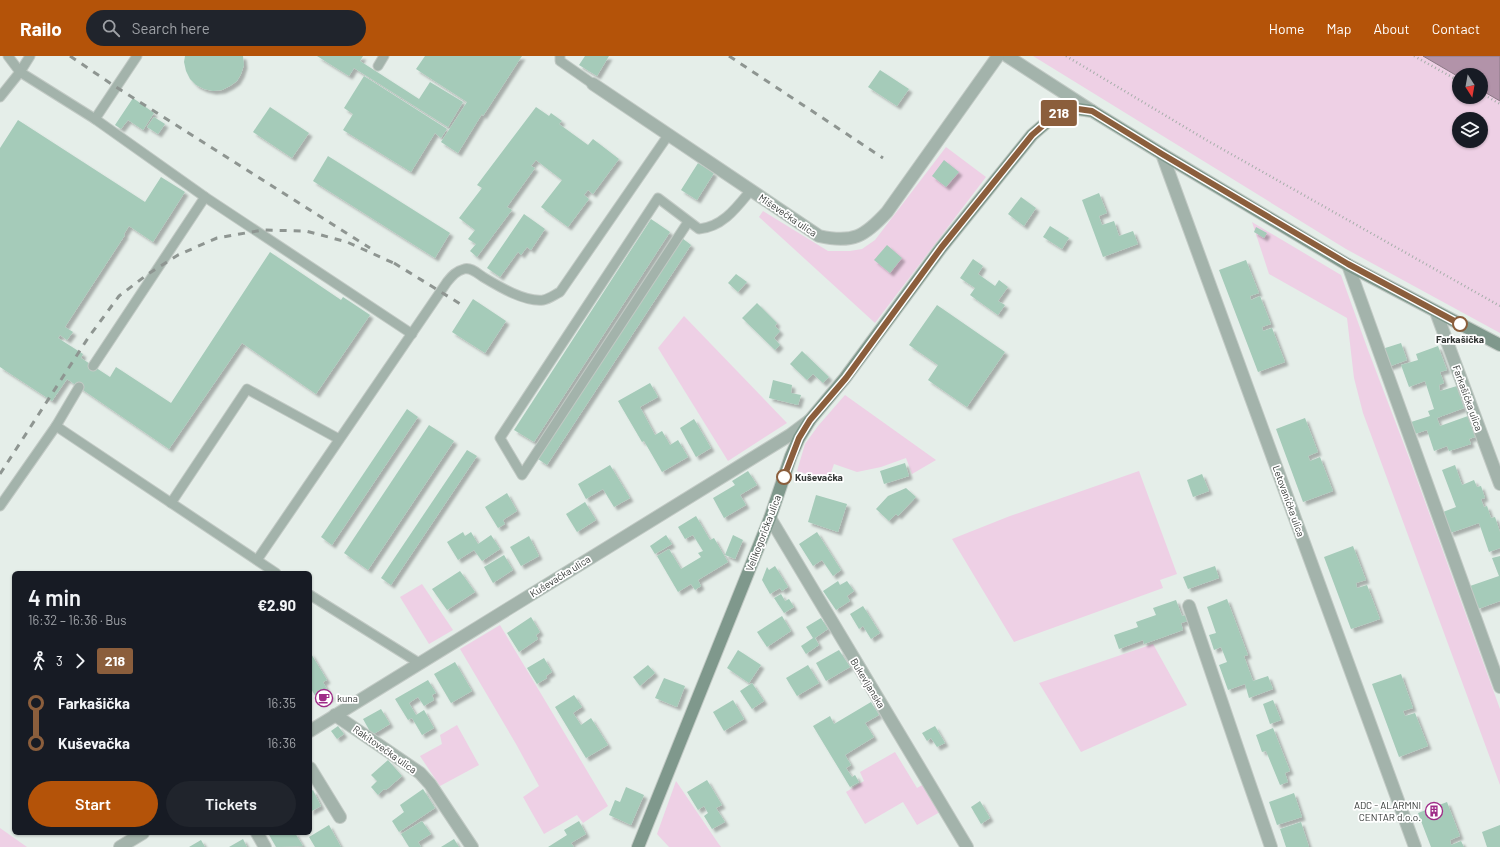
<!DOCTYPE html>
<meta charset="utf-8">
<style>
body{margin:0;font-family:Barlow,sans-serif;background:#20242c;color:#f1f3f6;height:100vh;display:flex;flex-direction:column;font-size:15px;white-space:nowrap}
*{box-sizing:border-box;margin:0}
p{font-size:13px;color:#9ea1a6}
.icon{flex:none;width:22px;height:22px;fill:none;stroke:currentColor;stroke-width:2;stroke-linecap:round;stroke-linejoin:round}
.map{position:relative;flex:1;overflow:hidden}
.drawer{position:absolute;left:12px;top:515px;width:300px;height:264px;display:flex;flex-direction:column;background:#171b24;border-radius:6px;box-shadow:0 1px 3px #0004}
.drawer>*{flex:none}
.badge{padding:0 8px;border-radius:3px;font-size:14px;line-height:26px}
.needle{width:26px;rotate:169deg}
.controls{position:absolute;left:1452px;top:12px;display:grid;gap:8px}
.controls a{display:grid;place-items:center;width:36px;height:36px;border-radius:50%;background:#171b24;box-shadow:0 1px 3px #0004;font-size:20px}
.map>.badge{position:absolute;translate:-50% -50%;box-shadow:0 0 0 2px #fff}
.legs{display:flex;align-items:center;gap:6px;height:44px;padding:0 16px;font-size:13px}
.legs p{margin-inline-start:auto}
.summary{display:flex;align-items:center;justify-content:space-between;height:68px;padding:0 16px}
h1{font-size:22px;font-weight:600;line-height:30px}
.cta{display:flex;gap:8px;margin-top:auto;padding:8px 16px}
.cta a{flex:1;height:46px;border-radius:24px;background:#b45309;color:#fff;font-size:16px;font-weight:600;line-height:46px;text-align:center}
.cta a+a{background:#20242c;color:#f1f3f6}
ul{padding:0 16px;list-style:none}
li{display:flex;align-items:center;gap:14px;height:40px;font-size:15px}
li i{display:grid;place-items:center;width:6px;height:100%;margin:0 5px;background:currentColor}
li i::after{content:'';width:10px;height:10px;margin:-5px;border:3px solid;border-radius:50%;background:#171b24}
li p{margin-inline-start:auto}
li:first-child i{background:linear-gradient(#0000 50%,currentColor 0)}
li:last-child i{background:linear-gradient(currentColor 50%,#0000 0)}
header{display:flex;align-items:center;gap:24px;box-sizing:border-box;height:56px;padding:0 20px;background:#b45309;color:#fff}
header strong{font-size:19px}
nav{display:flex;gap:22px;margin-inline-start:auto;font-size:14px}
.search{width:280px;height:36px;background:#20242c;display:flex;align-items:center;gap:10px;box-sizing:border-box;padding:0 14px;border-radius:22px;color:#9ea1a6;font-size:15px}
.map>svg:first-child{display:block}
.green{fill:#eed0e5;fill-rule:evenodd}
.water{fill:#b293a9;stroke:#8c7886}
.building{fill:#a5cbb9;filter:url(#shadow)}
.lines{fill:none;stroke-linecap:round;stroke-linejoin:round}
.lane-casing{stroke:#c2cac5;stroke-width:11}
.street-casing{stroke:#c2cac5;stroke-width:14}
.secondary-casing{stroke:#c2cac5;stroke-width:14}
.path{stroke:#a6aeaa;stroke-width:2.5;stroke-dasharray:1 3;stroke-linecap:butt}
.lane{stroke:#a3b3ab;stroke-width:9}
.street{stroke:#a3b3ab;stroke-width:12}
.secondary{stroke:#7f988c;stroke-width:12}
.rail{stroke:#8e9591;stroke-width:3;stroke-dasharray:7 7;stroke-linecap:butt}
.line-1-casing{stroke:#fff;stroke-width:9}
.line-1{stroke:#8b5e3c;stroke-width:6}
.stop-1-dot{fill:#fff;stroke:#8b5e3c;stroke-width:2}
.labels{text-anchor:middle;stroke-width:3.5;stroke-linejoin:round;paint-order:stroke}
.street-label{font-size:10px;fill:#343836;stroke:#fff}
.stop-label{font-size:10px;font-weight:bold;fill:#343836;stroke:#fff}
.poi-label{font-size:10px;fill:#343836;stroke:#fff;text-anchor:start}
</style>
<header>
<strong>Railo</strong>
<div class="search"><svg class="icon" aria-label="search" viewBox="0 0 24 24"><circle cx="10" cy="10" r="6"/><path d="M15 15l6 6"/></svg>Search here</div>
<nav><a>Home</a><a>Map</a><a>About</a><a>Contact</a></nav>
</header>
<div class="map">
<svg width="1500" height="791" viewBox="0 0 1500 791">
<defs>
<filter id="shadow"><feDropShadow dx="3.5" dy="3.5" stdDeviation="1" flood-color="#0004"/></filter>
</defs>
<rect width="100%" height="100%" fill="#e5eee9"/>
<g class="green">
<path d="M1033,0H1423L1459,21V41H1481V34L1500,45V277L1346,193ZM1459,63H1481V85H1459Z"/>
<path d="M946,91L986,121L875,267L759,161L763,155L828,195H850L862,193L875,184Z"/>
<path d="M1252,166L1341,219L1368,294L1411,407L1500,653V729L1363,357L1354,322L1347,262L1269,218Z"/>
<path d="M684,260L787,367L728,405L658,292Z"/>
<path d="M845,339L936,404L912,418L906,402L881,411L857,416L834,408L828,425L797,415L805,388L818,370Z"/>
<path d="M1139,415L1177,518L1160,524L1163,532L1014,586L952,483L1010,460Z"/>
<path d="M422,528L453,574L429,588L400,541Z"/>
<path d="M500,569L608,750L583,767L577,759L544,778L523,741L539,730L516,688L460,593Z"/>
<path d="M1153,588L1187,649L1081,696L1039,627Z"/>
<path d="M457,669L479,709L440,730L420,700L442,688L440,679Z"/>
<path d="M895,696L917,732L924,728L940,756L917,769L903,746L865,768L846,736L864,725L860,716Z"/>
<path d="M676,725L718,787L721,791H669L657,778Z"/>
<path d="M0,772L27,791H0Z"/>
</g>
<path class="water" d="M1423,0H1500V45L1481,34V19H1459V21Z"/>
<g class="building">
<path d="M185,0H243L244,9L241,18L237,25L230,30L222,34L213,35L204,33L196,29L190,23L186,15L184,6Z"/>
<path d="M317,0H363L360,5L419,43L430,26L463,46L448,71L354,12L349,20Z"/>
<path d="M425,0H522L483,60L482,58L458,97L441,86L467,46L416,13Z"/>
<path d="M585,0H609L597,20L579,9Z"/>
<path d="M880,14L909,33L897,50L868,31Z"/>
<path d="M364,20L447,73L441,82L435,77L411,116L343,74L353,58L344,52Z"/>
<path d="M133,42L154,57L143,74L128,64L121,73L115,69Z"/>
<path d="M270,51L309,77L292,102L253,76Z"/>
<path d="M536,51L549,60L551,57L562,65L559,68L588,89L593,83L619,103L593,138L588,134L584,139L589,143L568,171L541,151L562,124L536,104L531,110L535,112L507,151L512,154L477,201L470,195L476,188L468,183L475,174L459,162L482,132L477,129Z"/>
<path d="M154,61L165,68L158,78L147,71Z"/>
<path d="M18,64L145,146L161,121L185,136L153,186L129,170L124,178L125,179L65,271L73,276L67,284L60,279L58,282L83,298L81,302L110,321L116,311L171,347L270,196L341,244L343,241L370,259L316,338L242,287L169,393L67,323L52,345L0,311V92Z"/>
<path d="M328,100L450,177L435,202L313,125Z"/>
<path d="M944,104L959,116L946,131L932,120Z"/>
<path d="M698,107L714,117L697,144L681,134Z"/>
<path d="M1099,137L1107,157L1099,160L1102,169L1114,165L1119,180L1133,175L1138,188L1103,201L1082,144Z"/>
<path d="M1021,141L1036,152L1024,170L1008,158Z"/>
<path d="M524,158L545,173L531,194L527,191L521,199L518,196L500,221L487,212Z"/>
<path d="M651,163L670,176L534,386L514,374Z"/>
<path d="M1050,170L1069,182L1062,193L1043,181Z"/>
<path d="M1256,171L1267,177L1264,182L1254,176Z"/>
<path d="M682,182L691,189L547,409L538,403Z"/>
<path d="M887,189L902,202L890,217L874,204Z"/>
<path d="M973,203L983,210L978,218L995,230L999,224L1008,231L998,245L1005,249L998,259L970,239L975,232L960,222Z"/>
<path d="M1246,204L1259,237L1250,240L1251,244L1260,240L1271,268L1262,271L1263,275L1272,272L1285,306L1258,316L1219,214Z"/>
<path d="M736,218L747,226L738,236L728,227Z"/>
<path d="M473,243L506,265L485,297L452,276Z"/>
<path d="M757,247L777,267L775,270L780,275L774,282L780,289L775,294L742,262Z"/>
<path d="M937,249L1005,296L967,351L928,324L938,309L909,289Z"/>
<path d="M1401,287L1407,304L1388,311L1382,293Z"/>
<path d="M1438,290L1447,314L1440,316L1444,327L1439,329L1440,335L1457,330L1464,352L1437,362L1440,370L1468,360L1475,381L1469,383L1471,388L1449,395L1447,390L1434,395L1427,374L1415,378L1411,366L1430,360L1428,355L1434,353L1425,325L1409,331L1401,309L1418,304L1416,298Z"/>
<path d="M802,295L829,321L823,327L813,318L807,324L790,308Z"/>
<path d="M773,324L792,329L791,337L801,339L798,349L769,342Z"/>
<path d="M650,327L658,341L640,351L655,379L662,375L670,389L678,384L688,401L662,416L644,385L642,386L618,345Z"/>
<path d="M407,353L418,361L332,489L321,481Z"/>
<path d="M1305,362L1318,396L1308,400L1310,405L1320,401L1333,435L1303,446L1276,373Z"/>
<path d="M694,363L711,392L696,401L680,372Z"/>
<path d="M429,369L454,385L368,514L344,497Z"/>
<path d="M467,394L477,400L391,529L381,522Z"/>
<path d="M905,407L909,420L884,428L880,415Z"/>
<path d="M610,409L630,442L614,451L603,433L586,443L578,428Z"/>
<path d="M1455,409L1462,429L1474,424L1477,431L1481,430L1485,442L1481,443L1484,451L1487,450L1491,462L1495,461L1500,476V492L1489,496L1479,467L1450,477L1443,456L1456,451L1442,414Z"/>
<path d="M748,415L757,429L740,439L746,449L724,462L713,442L735,429L732,425Z"/>
<path d="M1202,418L1209,435L1193,441L1187,424Z"/>
<path d="M906,432L916,441L898,460L896,458L889,465L876,453L888,440Z"/>
<path d="M507,437L517,455L503,464L505,468L498,472L485,451Z"/>
<path d="M816,439L847,448L838,476L808,466Z"/>
<path d="M585,446L596,464L577,476L566,458Z"/>
<path d="M696,460L710,484L714,482L728,506L698,524L701,530L695,534L691,528L678,536L657,500L669,493L681,513L701,501L698,497L703,495L693,479L685,483L678,471Z"/>
<path d="M463,476L465,480L471,476L478,488L491,479L500,493L482,505L474,494L458,504L447,486Z"/>
<path d="M817,476L841,514L833,520L822,504L813,510L799,488Z"/>
<path d="M666,479L672,488L655,498L650,490Z"/>
<path d="M733,479L743,484L735,503L725,499Z"/>
<path d="M529,480L539,500L521,510L510,491Z"/>
<path d="M1353,490L1366,524L1356,527L1357,532L1367,529L1380,563L1351,573L1324,501Z"/>
<path d="M504,499L513,514L493,527L484,511Z"/>
<path d="M1500,500V545L1478,553L1470,530L1499,520L1492,502Z"/>
<path d="M775,510L788,531L782,535L780,532L770,538L762,524L767,511L769,514Z"/>
<path d="M1215,510L1219,522L1188,533L1183,521Z"/>
<path d="M460,515L475,536L447,554L432,533Z"/>
<path d="M838,525L840,529L847,525L854,535L847,540L850,545L836,554L823,535Z"/>
<path d="M781,538L785,545L789,543L794,551L784,557L774,542Z"/>
<path d="M1227,543L1248,599L1244,600L1253,625L1268,620L1273,633L1249,642L1245,628L1228,634L1219,609L1227,606L1221,591L1214,594L1209,579L1216,577L1207,551Z"/>
<path d="M1176,544L1182,560L1186,559L1188,565L1181,567L1183,574L1144,588L1143,584L1119,593L1114,579L1138,571L1136,566L1156,559L1153,552Z"/>
<path d="M863,550L880,577L871,583L863,570L859,573L850,558Z"/>
<path d="M782,560L791,575L767,591L757,576Z"/>
<path d="M531,561L540,576L536,579L538,583L519,596L507,577Z"/>
<path d="M821,562L828,573L815,582L819,589L806,598L801,590L813,582L806,571Z"/>
<path d="M738,594L761,609L749,627L727,612Z"/>
<path d="M839,594L850,611L826,625L816,607Z"/>
<path d="M310,596L327,624L323,626L331,641L320,648L310,631Z"/>
<path d="M544,602L552,616L546,620L547,622L537,628L527,612Z"/>
<path d="M455,606L472,635L451,647L434,618Z"/>
<path d="M648,609L655,617L640,630L633,621Z"/>
<path d="M808,609L819,627L797,640L786,622Z"/>
<path d="M1401,618L1413,652L1403,655L1405,660L1415,657L1428,690L1399,701L1372,628Z"/>
<path d="M664,622L685,630L677,651L655,642Z"/>
<path d="M428,624L436,637L432,639L434,644L424,650L418,641L409,647L416,659L424,654L434,672L422,679L412,662L408,664L395,643Z"/>
<path d="M752,627L764,645L752,653L740,635Z"/>
<path d="M574,639L582,651L573,657L581,669L591,662L608,689L586,702L555,651Z"/>
<path d="M733,644L744,663L724,675L713,656Z"/>
<path d="M1273,644L1281,664L1270,668L1263,648Z"/>
<path d="M871,646L879,659L865,667L874,681L845,699L851,709L846,712L852,721L855,719L859,726L850,731L813,670L830,660L834,668Z"/>
<path d="M381,653L390,668L372,679L363,663Z"/>
<path d="M338,670L344,678L337,683L331,675Z"/>
<path d="M935,670L945,687L937,691L931,682L927,685L922,677Z"/>
<path d="M1273,672L1290,715L1285,717L1288,726L1280,729L1266,695L1262,696L1256,679Z"/>
<path d="M388,704L402,720L386,734L384,733L378,739L371,731L377,725L371,719Z"/>
<path d="M707,724L722,749L716,752L725,766L712,773L704,760L708,757L704,750L698,754L687,736Z"/>
<path d="M626,731L644,739L631,769L609,759L615,744L620,746Z"/>
<path d="M423,733L435,752L399,776L392,765L404,756L400,749Z"/>
<path d="M313,734L321,750L310,756V736Z"/>
<path d="M1294,737L1302,761L1277,769L1269,746Z"/>
<path d="M980,745L990,762L981,768L971,751Z"/>
<path d="M1447,746L1460,780L1450,784L1451,789L1461,785L1464,791H1431L1418,757Z"/>
<path d="M422,765L431,778L418,786L421,791H409L401,778Z"/>
<path d="M579,765L586,778L571,787L574,791H548L567,779L564,774Z"/>
<path d="M1301,766L1309,791H1286L1280,773Z"/>
<path d="M329,769L341,791H315L309,781Z"/>
<path d="M1500,769V791H1487L1482,776Z"/>
<path d="M268,777H295L303,790L276,791Z"/>
<path d="M243,783L247,791H229Z"/>
<path d="M454,783L459,791H441Z"/>
<path d="M201,784L205,791H189Z"/>
</g>
<g class="lines">
<g class="lane-casing">
<g id="lane">
<path d="M30,0L20,16L95,63"/>
<path d="M137,0L95,63L205,141L412,278"/>
<path d="M560,0V5L593,28"/>
<path d="M378,10L384,0"/>
<path d="M0,41L20,16L8,0"/>
<path d="M688,166L522,419L500,382L658,142L699,173C723,171 737,151 751,134"/>
<path d="M93,310L205,141"/>
<path d="M56,370L276,517"/>
<path d="M171,447L247,333L339,383"/>
<path d="M0,450L56,370L79,331"/>
<path d="M257,504L447,226C452,220 456,215 464,213C471,211 477,217 483,221C498,230 524,246 543,244C549,243 554,239 560,236L669,78"/>
<path d="M310,539L419,607"/>
</g>
</g>
<g class="street-casing">
<g id="street">
<path d="M1007,0L1092,55"/>
<path d="M593,28L819,180C853,188 865,180 887,156L998,0"/>
<path d="M1162,98L1415,791"/>
<path d="M1348,209L1500,631"/>
<path d="M1436,256L1500,428"/>
<path d="M770,462L967,791"/>
<path d="M1189,550L1271,791"/>
<path d="M335,659L420,717L430,728L472,791"/>
<path d="M310,675L790,379L810,364"/>
<path d="M310,712L340,761"/>
<path d="M257,777L265,791"/>
<path d="M120,791L143,777"/>
</g>
</g>
<g class="secondary-casing">
<path id="secondary" d="M638,791L770,462L791,400L799,382L810,364L845,322L941,192L1032,79L1055,59L1066,55L1078,53L1092,55L1162,98L1348,209L1500,289"/>
</g>
<g class="path">
<path d="M1066,0L1208,85L1500,250"/>
<path d="M1414,0L1459,25"/>
<path d="M1481,37L1500,48"/>
</g>
<use href="#lane" class="lane"/>
<use href="#street" class="street"/>
<use href="#secondary" class="secondary"/>
<g class="rail">
<path d="M70,0L116,31L370,192"/>
<path d="M729,0L883,102"/>
<path d="M394,207L462,249"/>
<path d="M0,418L88,282L119,240L148,218L178,199L217,182L263,174L306,175L347,186L398,209"/>
</g>
</g>
<g class="lines">
<g class="line-1-casing">
<path id="line-1" d="M784,421L799,382L810,364L846,322L941,192L1032,79L1055,59L1066,55L1078,53L1092,55L1162,98L1348,208L1460,268"/>
</g>
<use href="#line-1" class="line-1"/>
</g>
<defs>
<g id="cafe-ring" transform="scale(0.9)"><circle r="9.5" fill="#fff" stroke="#9f2c88" stroke-width="1.5"/><path d="M-5.5-4.5H6V0H3Q3 3.5 0 3.5H-2.5Q-5.5 3.5-5.5 0ZM3-3.2v2h1.7v-2ZM-6 4.5H4V6H-6Z" fill="#9f2c88"/></g>
<g id="building-ring" transform="scale(0.9)"><circle r="9.5" fill="#fff" stroke="#9f2c88" stroke-width="1.5"/><path d="M-4-6H4V6H1V3H-1V6H-4ZM-2.5-4.3h1.7v1.8h-1.7ZM.8-4.3h1.7v1.8H.8ZM-2.5-1h1.7V.8h-1.7ZM.8-1h1.7V.8H.8Z" fill="#9f2c88"/></g>
</defs>
<g fill-rule="evenodd">
<use href="#cafe-ring" x="324" y="642"/>
<use href="#building-ring" x="1434" y="755"/>
</g>
<g class="stop-1-dot">
<circle cx="1460" cy="268" r="7"/>
<circle cx="784" cy="421" r="7"/>
</g>
<g class="labels">
<g class="street-label">
<text transform="translate(788 159) rotate(34)" y="4">Miševečka ulica</text>
<text transform="translate(1468 342) rotate(70)" y="4">Farkašićka ulica</text>
<text transform="translate(1289 445) rotate(70)" y="4">Letovanićka ulica</text>
<text transform="translate(763 477) rotate(-69)" y="4">Velikogorička ulica</text>
<text transform="translate(560 520) rotate(-32)" y="4">Kuševačka ulica</text>
<text transform="translate(868 627) rotate(59)" y="4">Bukevljanska</text>
<text transform="translate(385 693) rotate(35)" y="4">Rakitovečka ulica</text>
</g>
<g class="stop-label">
<text x="1460" y="287">Farkašička</text>
<text x="795" y="425" text-anchor="start">Kuševačka</text>
</g>
<g class="poi-label">
<text x="337" y="646">kuna</text>
<text x="1421" y="753" text-anchor="end">ADC - ALARMNI<tspan x="1421" dy="12">CENTAR d.o.o.</tspan></text>
</g>
</g>
</svg>
<div class="controls">
<a><svg class="needle" viewBox="-14 -14 28 28"><path d="M0-13l5 13h-10z" fill="#e53935"/><path d="M0 13l5-13h-10z" fill="#9ea1a6"/></svg></a>
<a><svg class="icon" aria-label="layers" viewBox="0 0 24 24"><path d="M12 4l9 5-9 5-9-5zM3 14l9 5 9-5"/></svg></a>
</div>
<b class="badge" style="left:1059px;top:57px;background:#8b5e3c;color:#fff">218</b>
<section class="drawer">
<div class="summary"><div><h1>4 min</h1><p>16:32 – 16:36 · Bus</p></div><b>€2.90</b></div>
<div class="legs"><svg class="icon" aria-label="walk" viewBox="0 0 24 24"><circle cx="13" cy="4" r="2"/><path d="M13 8l-2 6 4 7M11 14l-3 7M7 12l3-4h3l4 4"/></svg>3<svg class="icon" aria-label="forward" viewBox="0 0 24 24"><path d="M9 5l7 7-7 7"/></svg><b class="badge" style="background:#8b5e3c;color:#fff">218</b></div>
<ul>
<li><i style="color:#8b5e3c"></i><b>Farkašička</b><p>16:35</p></li>
<li><i style="color:#8b5e3c"></i><b>Kuševačka</b><p>16:36</p></li>
</ul>
<div class="cta"><a>Start</a><a>Tickets</a></div>
</section>
</div>
